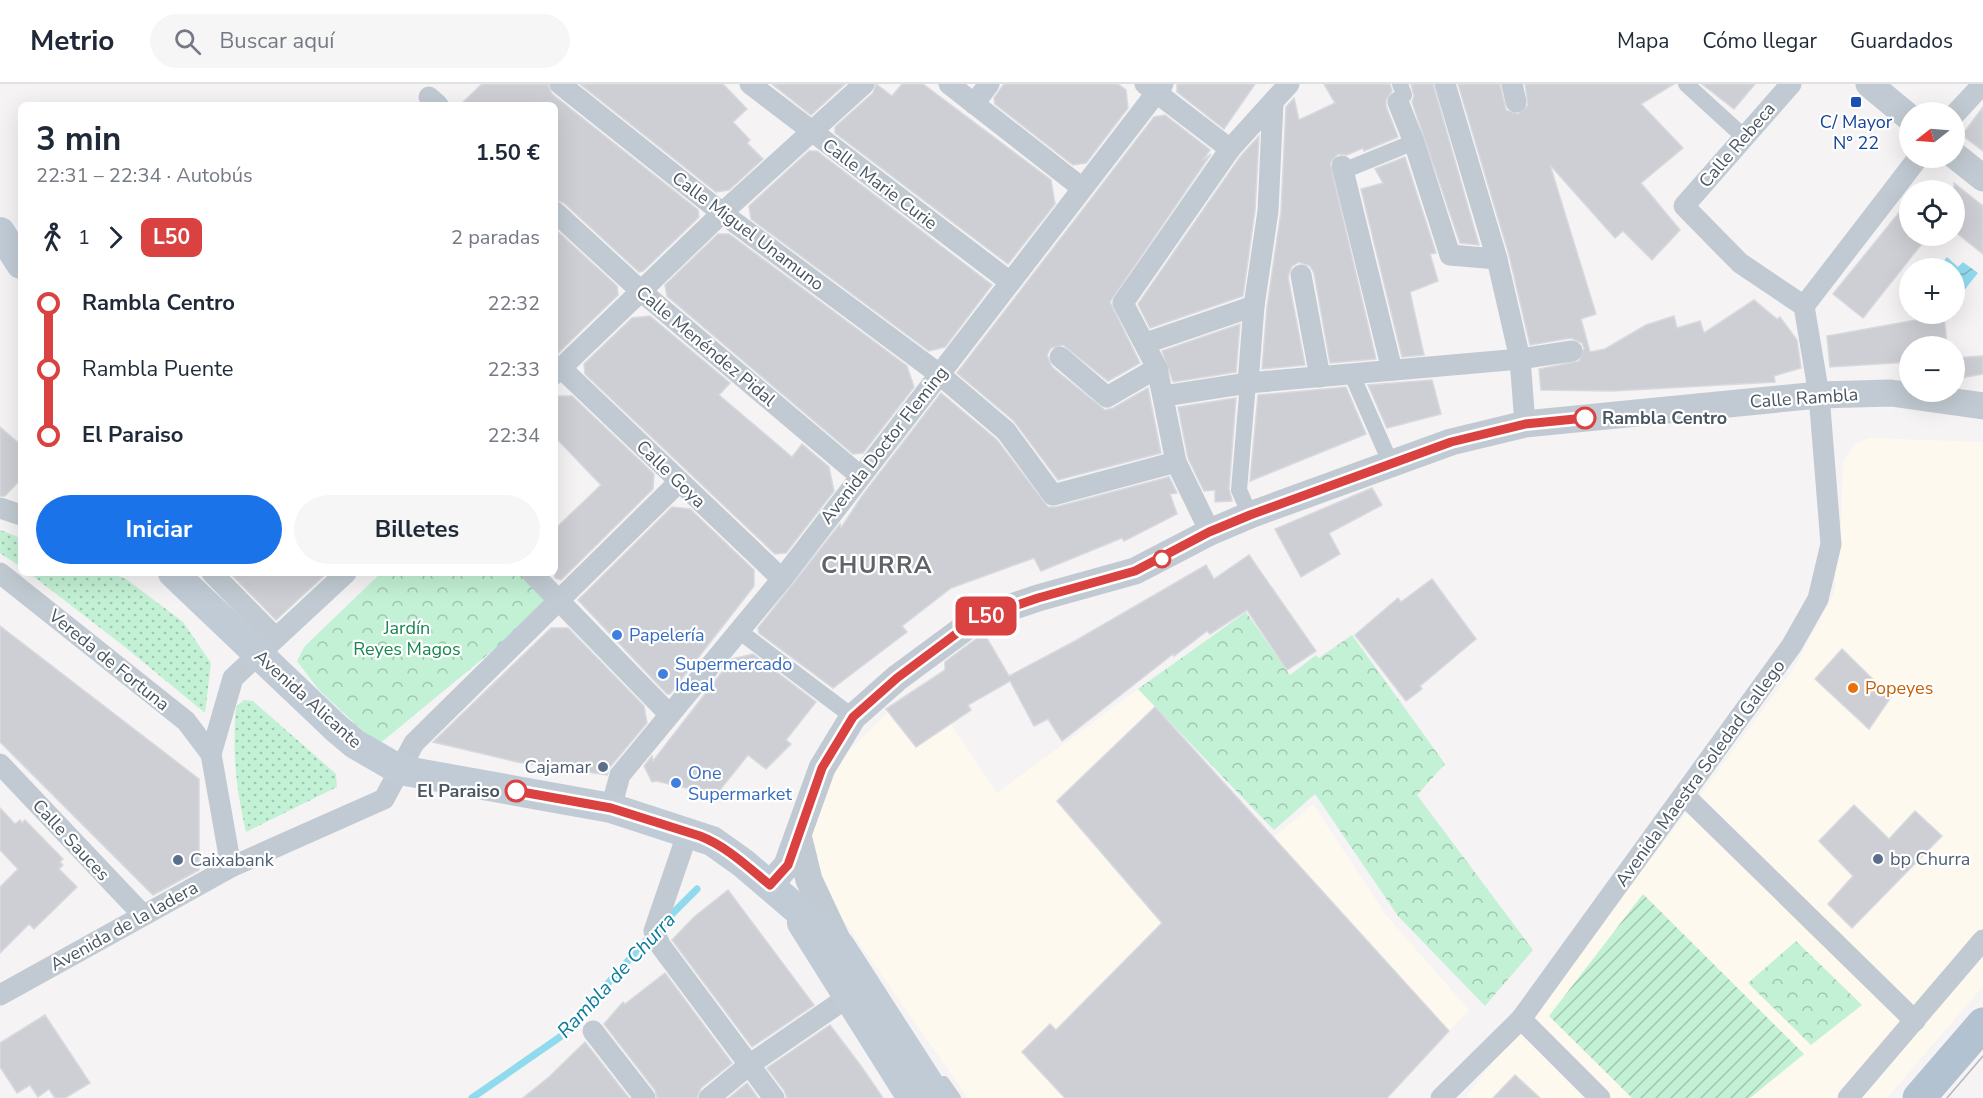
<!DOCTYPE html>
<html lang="es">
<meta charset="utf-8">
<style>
body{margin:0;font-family:"Nunito Sans",sans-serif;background:#f6f6f7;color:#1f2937;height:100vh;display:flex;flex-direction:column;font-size:22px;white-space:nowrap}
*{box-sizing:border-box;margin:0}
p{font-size:20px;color:#747a83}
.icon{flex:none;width:33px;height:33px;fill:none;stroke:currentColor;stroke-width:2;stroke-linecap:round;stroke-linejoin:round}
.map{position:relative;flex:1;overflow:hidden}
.drawer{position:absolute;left:18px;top:18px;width:540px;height:474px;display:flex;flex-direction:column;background:#fff;border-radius:9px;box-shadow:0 6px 24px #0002}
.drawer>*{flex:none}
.badge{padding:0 12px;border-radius:9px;font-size:21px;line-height:39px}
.needle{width:39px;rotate:253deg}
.buttons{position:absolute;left:1899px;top:18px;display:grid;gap:12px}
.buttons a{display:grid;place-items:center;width:66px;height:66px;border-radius:50%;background:#fff;box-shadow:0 6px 24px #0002;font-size:30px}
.map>.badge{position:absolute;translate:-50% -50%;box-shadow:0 0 0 3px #fff}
.legs{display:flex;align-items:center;gap:9px;height:66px;padding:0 18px;font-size:20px}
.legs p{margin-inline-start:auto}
.overview{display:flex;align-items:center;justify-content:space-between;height:102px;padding:0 18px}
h1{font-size:33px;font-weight:700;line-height:45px}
.action{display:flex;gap:12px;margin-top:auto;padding:12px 18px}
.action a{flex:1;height:69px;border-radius:36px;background:#1a73e8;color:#fff;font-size:24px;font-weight:700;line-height:69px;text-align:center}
.action a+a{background:#f6f6f7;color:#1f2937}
ul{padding:0 18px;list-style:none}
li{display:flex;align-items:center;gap:21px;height:66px;font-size:22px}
li i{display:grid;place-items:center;width:9px;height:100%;margin:0 8px;background:currentColor}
li i::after{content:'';width:15px;height:15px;margin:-8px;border:4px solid;border-radius:50%;background:#fff}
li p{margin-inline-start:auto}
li:first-child i{background:linear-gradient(#0000 50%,currentColor 0)}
li:last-child i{background:linear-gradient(currentColor 50%,#0000 0)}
header{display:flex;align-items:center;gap:36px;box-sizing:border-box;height:84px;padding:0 30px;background:#fff;border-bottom:2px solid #e0e1e3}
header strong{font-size:28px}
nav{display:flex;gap:33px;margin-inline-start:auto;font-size:21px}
.search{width:420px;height:54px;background:#f6f6f7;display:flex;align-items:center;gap:15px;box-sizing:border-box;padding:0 21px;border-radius:33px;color:#747a83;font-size:22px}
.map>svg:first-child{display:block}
.commercial{fill:#fdf9ef}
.grass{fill:url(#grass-dots)}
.forest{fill:url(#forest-crowns)}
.garden{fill:url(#garden-furrows)}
.water{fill:url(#water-waves)}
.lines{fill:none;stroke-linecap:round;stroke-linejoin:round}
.stream{stroke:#90daee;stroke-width:7}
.building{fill:#cdcfd5;stroke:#d7d9de;stroke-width:1.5}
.service{stroke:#c1cad2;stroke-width:10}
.pedestrian{stroke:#c1cad2;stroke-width:16}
.minor{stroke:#c1cad2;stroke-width:21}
.tertiary{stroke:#c1cad2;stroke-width:27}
.secondary{stroke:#c1cbd6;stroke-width:30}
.primary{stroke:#b3c2d1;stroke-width:33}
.tram{stroke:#b5b8bd;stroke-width:1.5}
.line-1-casing{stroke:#fff;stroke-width:14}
.line-1{stroke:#da4241;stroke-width:9}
.transit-dot{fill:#1a4fb4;stroke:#fff;stroke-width:2}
.stop-1-dot{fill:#fff;stroke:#da4241;stroke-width:3}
.shop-dot{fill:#3f7fe0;stroke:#fff;stroke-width:2}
.food-dot{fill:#e8710a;stroke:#fff;stroke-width:2}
.service-dot{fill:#5c6f8a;stroke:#fff;stroke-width:2}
.labels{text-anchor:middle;stroke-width:4.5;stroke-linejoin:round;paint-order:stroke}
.transit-label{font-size:18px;fill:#164399;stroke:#fff}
.street-label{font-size:18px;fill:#4a5661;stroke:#fff}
.stop-label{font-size:18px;font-weight:bold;fill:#4a5661;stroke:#fff;text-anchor:start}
.park-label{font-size:18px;fill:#17864f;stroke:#fff}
.shop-label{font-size:18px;fill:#366cbe;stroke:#fff;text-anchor:start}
.food-label{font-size:18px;fill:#c56008;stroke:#fff;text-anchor:start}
.service-label{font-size:18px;fill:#4e5e75;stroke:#fff;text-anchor:start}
.water-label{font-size:20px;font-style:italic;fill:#0c7c9b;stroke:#fff}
.district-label{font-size:24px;font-weight:bold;letter-spacing:1.5px;fill:#5f6368;stroke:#fff}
</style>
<header>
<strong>Metrio</strong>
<div class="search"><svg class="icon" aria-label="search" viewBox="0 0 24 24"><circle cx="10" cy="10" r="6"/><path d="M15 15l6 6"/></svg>Buscar aquí</div>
<nav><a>Mapa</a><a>Cómo llegar</a><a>Guardados</a></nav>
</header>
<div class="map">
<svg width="1983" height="1014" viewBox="0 0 1983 1014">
<defs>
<pattern id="grass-dots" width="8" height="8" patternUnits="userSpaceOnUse" patternTransform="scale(1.5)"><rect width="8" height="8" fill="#c3f1d5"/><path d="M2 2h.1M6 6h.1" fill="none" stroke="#a0c6b0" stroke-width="1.8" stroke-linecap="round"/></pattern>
<pattern id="forest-crowns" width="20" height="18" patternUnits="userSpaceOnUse" patternTransform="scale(1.5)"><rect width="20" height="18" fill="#c3f1d5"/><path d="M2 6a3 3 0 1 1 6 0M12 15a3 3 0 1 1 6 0" fill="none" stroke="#a0c6b0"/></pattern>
<pattern id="garden-furrows" width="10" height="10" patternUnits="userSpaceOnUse" patternTransform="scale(1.5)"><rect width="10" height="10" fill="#c3f1d5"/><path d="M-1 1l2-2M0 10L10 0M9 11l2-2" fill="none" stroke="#a0c6b0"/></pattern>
<pattern id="water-waves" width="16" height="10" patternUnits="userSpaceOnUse" patternTransform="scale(1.5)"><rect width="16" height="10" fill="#90daee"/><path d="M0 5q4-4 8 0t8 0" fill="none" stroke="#78b4c4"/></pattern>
</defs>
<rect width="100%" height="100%" fill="#f5f3f3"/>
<g class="commercial">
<path d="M1869,354L1983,358V902L1887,1014H1465L1698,714L1794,584L1834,510L1841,439L1843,378L1856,359Z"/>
<path d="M1138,605L1273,754L1313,720L1386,831L1469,926L1385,1014H968L819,802L807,730L833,683L888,628L917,662L950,639L997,709Z"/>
</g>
<g class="grass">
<path d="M0,446L21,454V483L0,469Z"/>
<path d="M29,489H111L126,495L183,538L211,579L205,629L125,563Z"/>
<path d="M244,616L253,617L336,690L337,703L246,748C236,705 232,667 236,623Z"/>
</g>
<g class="forest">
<path d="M381,489H519L549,520L378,661L319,606L297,577L305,562Z"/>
<path d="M1246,528L1290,591L1316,571L1319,574L1352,551L1445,680L1417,711L1533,866L1485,922L1398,832L1315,710L1274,746L1138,605Z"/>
<path d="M1796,857L1862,921L1811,961L1748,899Z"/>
</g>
<path class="garden" d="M1643,810L1804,970L1750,1014H1632L1549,932Z"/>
<path class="water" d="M1947,173L1958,183L1963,178L1978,189L1965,205L1955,198L1954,184H1938Z"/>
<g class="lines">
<g class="stream">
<path d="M665,837L697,805"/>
<path d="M472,1014L560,953L651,851"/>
</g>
</g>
<g class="building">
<path d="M482,0H548L552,10L698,126L699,133L643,187L639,188L564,119L555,116V21H460Z"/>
<path d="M580,0H723L747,25L733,38L750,56L747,59L763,75L729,106L716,108Z"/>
<path d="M772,0H845L811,31Z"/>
<path d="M876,0L892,12L902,0H923L1051,96L1055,120L1008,180L835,49V43L873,9Z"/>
<path d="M1004,0H1118L1126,6L1128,24L1086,79L1073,81L995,20L994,14Z"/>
<path d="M1177,0H1255L1224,45L1177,8Z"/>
<path d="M1324,0H1390L1392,7L1386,16V22L1398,53L1364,67L1363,64L1347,71L1338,70L1330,79L1376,275L1330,279L1314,189L1310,182L1299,178L1292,182L1288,193L1305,281L1262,285L1267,223L1281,128L1286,23L1294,14L1299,36L1335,19Z"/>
<path d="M1411,0H1433L1479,161L1460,159L1412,18L1414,12Z"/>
<path d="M1458,0H1500L1506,26L1518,30L1528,21L1525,0H1674L1641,20L1683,64L1641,99L1680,146L1652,176L1623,147L1615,154L1550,81L1596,230L1581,235L1590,268L1605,265L1646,241L1674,232L1677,244L1700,237L1704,249L1754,216L1777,235L1780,233L1797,256L1801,284L1774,292L1775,298L1613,307L1541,306L1539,285L1579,277L1584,264L1582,259L1571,254L1530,261L1509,171Z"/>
<path d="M1702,0H1755L1734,25Z"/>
<path d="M1983,23V67L1962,51Z"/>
<path d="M1165,31L1210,66L1203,76L1211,70L1110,218L1140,279L1108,297L1063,261L1051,264L1047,271L1052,283L1105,326L1113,324L1148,304L1161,369L1058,396L1014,337L957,289L1154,33Z"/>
<path d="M1259,52L1255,126L1243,212L1150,244L1138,220L1240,73Z"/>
<path d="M809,67H817L992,201L945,263L929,267L751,135L749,122Z"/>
<path d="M1405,73L1436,169L1430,170L1438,197L1410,208L1424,271L1402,273L1361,105L1383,99L1375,85Z"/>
<path d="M1954,99L1983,122V170L1954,147Z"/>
<path d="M1910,115V152H1928L1863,234L1833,210Z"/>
<path d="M555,145L617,202L618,211L555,272Z"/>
<path d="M718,150H729L907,282L914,303L863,369L853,370L667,212L665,201Z"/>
<path d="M1944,231L1947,262H1910V278L1830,283L1827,252Z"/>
<path d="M650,232L730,299L719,311L792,373L802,360L829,383L834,407L786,469L775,470L585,290L584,280L632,234Z"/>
<path d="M1240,240L1236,288L1173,298L1162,267Z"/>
<path d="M1983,272V290L1954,295V274Z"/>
<path d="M1432,296L1441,330L1387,344L1368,301Z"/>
<path d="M1346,303L1366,350L1250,397L1258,311Z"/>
<path d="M941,309L997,356L1048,423H1056L1169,393L1177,409L1170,410L1177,430L1124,457L1122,454L1041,487L1034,474L951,504L902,542L907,548L833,604L759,549L758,544L840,440L841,444L862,412Z"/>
<path d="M555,312H572L654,390L653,405L561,496L555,494V445L601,401L555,353Z"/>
<path d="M1236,314L1229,405L1232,417L1215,418V406L1204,407L1188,374L1178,323Z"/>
<path d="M0,343L21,361V395L5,412H0Z"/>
<path d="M1372,404L1382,421L1329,449L1340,470L1301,493L1275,445Z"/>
<path d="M672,423L690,425L754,486V502L670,610H667L578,516Z"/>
<path d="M1249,471L1316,567L1287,586L1247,526L1210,550L1207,547L1174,572L1173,570L1062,657L1048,635L1034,642L1010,597L968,621L971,626L916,663L886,625L945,586V578L984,549L1009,592L1075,557L1206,481L1214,495Z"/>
<path d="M230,489H327L276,536Z"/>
<path d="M1432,495L1476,555L1420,602L1422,605L1406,617L1355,551L1398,514L1401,518Z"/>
<path d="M0,542L199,695V786L153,811L0,658Z"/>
<path d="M551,544H568L644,622L647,639L610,683L607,691L517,678L433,658Z"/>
<path d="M1842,565L1891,613L1869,645L1815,595Z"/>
<path d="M753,570L816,618L786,656L791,660L766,685L748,671L716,711L656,697L652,698L644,682L652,672L653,677L732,575Z"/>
<path d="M1155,623L1449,947L1387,1014H1065L1022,968L1050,940L1056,946L1162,839L1057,717Z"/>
<path d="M1854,721L1889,755L1915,727L1942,752L1852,844L1828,820L1853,792L1819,757Z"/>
<path d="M0,724L15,740L20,736L22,739L25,736L63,775L60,778L63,781L59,785L77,803L34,845L29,840L0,869V803L18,785L0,766Z"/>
<path d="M728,806L814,921L752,963L672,856L694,833Z"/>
<path d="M665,889L732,979L701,1004L697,1014H657L655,1006L604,940L623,918L625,920Z"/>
<path d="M45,931L90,999L65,1014H55L49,1005L38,1013L30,1001L17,1009L0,983V959Z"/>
<path d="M830,941L861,982L883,1014H787L784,1006L767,984Z"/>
<path d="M585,958L629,1014H523L549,993Z"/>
<path d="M1515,991L1540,1014H1493Z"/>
<path d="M747,999L758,1014H729Z"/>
</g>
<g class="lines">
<path class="service" d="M944,997L956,1014"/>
<g class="pedestrian">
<path d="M1686,0L1744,53"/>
<path d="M1398,18L1404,11L1400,0"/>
<path d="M1343,87L1414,58"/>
<path d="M1352,291L1391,380"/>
<path d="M1248,299L1239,406L1250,431"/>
<path d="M739,547L853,633"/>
</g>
<g class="minor">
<path d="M560,0L722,129L939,290L1006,347L1053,411L1176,378"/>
<path d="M750,0L1010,198"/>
<path d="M949,0L1082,104"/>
<path d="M1145,0L1230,65"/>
<path d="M1445,0L1497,175L1520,275L1572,267"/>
<path d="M1512,0L1516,18"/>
<path d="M429,13L438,21"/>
<path d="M1398,18L1414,58L1450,171L1497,175"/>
<path d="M974,20L989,0"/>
<path d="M1954,31L1983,0"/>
<path d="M1342,82L1392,286"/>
<path d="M555,128L642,208L860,392"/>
<path d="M1301,191L1320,293"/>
<path d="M1804,222L1918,74"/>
<path d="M1146,259L1254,222"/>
<path d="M1060,273L1107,313L1157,284"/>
<path d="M561,284L782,495"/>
<path d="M555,290L722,129L864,0"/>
<path d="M1248,299L1254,222L1268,127L1273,18"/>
<path d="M1164,312L1248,299L1520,275L1525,340"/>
<path d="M0,424L21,431"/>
<path d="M1210,448L1176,378L1157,284L1123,219L1230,65L1289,0"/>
<path d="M0,489L186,637L211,670"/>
<path d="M212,489L276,554"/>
<path d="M532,489L669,630"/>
<path d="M0,680L143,831"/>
<path d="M1684,711L1915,937"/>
<path d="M611,724L620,691L782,495L1163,0"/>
<path d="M688,748L654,847L660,861L774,1014"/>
<path d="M231,783L211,670L233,594L346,489"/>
<path d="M0,911L231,783L384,715L414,659L679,398"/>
<path d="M1521,935L1600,1014"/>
<path d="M593,947L645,1014"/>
<path d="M709,1014L749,981L848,913"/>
<path d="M1441,1014L1521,935L1792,561L1818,515L1831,460L1819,311L1804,222L1740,179L1684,122L1791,0"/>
<path d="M1848,1014L1983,856"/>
</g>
<g class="tertiary">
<path d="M1869,0L1910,34"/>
<path d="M1954,71L1983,94"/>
<path d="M798,751L809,796L840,862"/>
<path d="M770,801L787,781L822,684L853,633L897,594L977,535L1038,514L1135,487L1210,448L1250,431L1451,358L1525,340L1819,311L1891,309L1983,322"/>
</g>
<g class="secondary">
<path d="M0,148L21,180"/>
<path d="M173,489L336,644L355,660L400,686L611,724L712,757L743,779L840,862L938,1014"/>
<path d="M802,839L912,1014"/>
</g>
<path class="primary" d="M1919,1014L1983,940"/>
<path class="tram" d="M1947,1014L1983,972"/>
</g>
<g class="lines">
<g class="line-1-casing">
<path id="line-1" d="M516,707L611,724L700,752C726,762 748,783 770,801L788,781L822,684L853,633L897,594L976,535L1038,514L1135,487L1209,448L1250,431L1451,358L1525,340L1585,334"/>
</g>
<use href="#line-1" class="line-1"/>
</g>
<rect class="transit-dot" x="1850" y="12" width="12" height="12" rx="3"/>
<g class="stop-1-dot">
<circle cx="1585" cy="334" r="10"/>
<circle cx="1162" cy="475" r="8"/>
<circle cx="516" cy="707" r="10"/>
</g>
<g class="shop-dot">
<circle cx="617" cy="551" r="6"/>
<circle cx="663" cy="590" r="6"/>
<circle cx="676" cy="699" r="6"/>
</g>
<circle class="food-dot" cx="1853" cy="604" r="6"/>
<g class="service-dot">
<circle cx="603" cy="683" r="6"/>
<circle cx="1878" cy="775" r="6"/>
<circle cx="178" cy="776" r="6"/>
</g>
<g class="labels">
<g class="transit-label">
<text x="1856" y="44">C/ Mayor<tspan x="1856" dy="21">N° 22</tspan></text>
</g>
<g class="street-label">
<text transform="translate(1737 61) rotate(-49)" y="6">Calle Rebeca</text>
<text transform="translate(880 100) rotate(37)" y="6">Calle Marie Curie</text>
<text transform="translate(748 147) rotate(37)" y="6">Calle Miguel Unamuno</text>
<text transform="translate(706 262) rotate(40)" y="6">Calle Menéndez Pidal</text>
<text transform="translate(1804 314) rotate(-4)" y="6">Calle Rambla</text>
<text transform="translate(884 361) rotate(-52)" y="6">Avenida Doctor Fleming</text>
<text transform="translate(671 390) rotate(44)" y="6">Calle Goya</text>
<text transform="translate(109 576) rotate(39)" y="6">Vereda de Fortuna</text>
<text transform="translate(308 615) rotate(42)" y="6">Avenida Alicante</text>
<text transform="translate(1700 689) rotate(-54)" y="6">Avenida Maestra Soledad Gallego</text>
<text transform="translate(71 756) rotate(47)" y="6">Calle Sauces</text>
<text transform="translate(124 842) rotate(-29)" y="6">Avenida de la ladera</text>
</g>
<g class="stop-label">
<text x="1602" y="340">Rambla Centro</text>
<text x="500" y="713" text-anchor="end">El Paraiso</text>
</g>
<g class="park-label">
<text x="407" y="550">Jardín<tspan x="407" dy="21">Reyes Magos</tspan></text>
</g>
<g class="shop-label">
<text x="629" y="557">Papelería</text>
<text x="675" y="586">Supermercado<tspan x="675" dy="21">Ideal</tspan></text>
<text x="688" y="695">One<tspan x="688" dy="21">Supermarket</tspan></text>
</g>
<g class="food-label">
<text x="1865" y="610">Popeyes</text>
</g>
<g class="service-label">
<text x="591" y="689" text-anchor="end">Cajamar</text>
<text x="1890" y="781">bp Churra</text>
<text x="190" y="782">Caixabank</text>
</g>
<g class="water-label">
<text transform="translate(616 891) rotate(-47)" y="7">Rambla de Churra</text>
</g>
<g class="district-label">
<text x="877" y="489">CHURRA</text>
</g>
</g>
</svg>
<div class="buttons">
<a><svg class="needle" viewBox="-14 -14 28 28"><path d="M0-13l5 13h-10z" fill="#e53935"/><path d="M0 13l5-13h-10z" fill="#747a83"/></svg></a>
<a><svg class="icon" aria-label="locate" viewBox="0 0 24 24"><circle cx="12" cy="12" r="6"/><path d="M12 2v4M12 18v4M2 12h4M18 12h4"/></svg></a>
<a>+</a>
<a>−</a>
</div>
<b class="badge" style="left:986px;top:532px;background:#da4241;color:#fff">L50</b>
<section class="drawer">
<div class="overview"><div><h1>3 min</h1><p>22:31 – 22:34 · Autobús</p></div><b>1.50 €</b></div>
<div class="legs"><svg class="icon" aria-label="walk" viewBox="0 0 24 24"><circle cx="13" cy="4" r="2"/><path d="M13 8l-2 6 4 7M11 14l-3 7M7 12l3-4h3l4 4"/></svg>1<svg class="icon" aria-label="forward" viewBox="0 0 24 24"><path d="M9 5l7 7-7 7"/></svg><b class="badge" style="background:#da4241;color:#fff">L50</b><p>2 paradas</p></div>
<ul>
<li><i style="color:#da4241"></i><b>Rambla Centro</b><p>22:32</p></li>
<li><i style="color:#da4241"></i><span>Rambla Puente</span><p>22:33</p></li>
<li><i style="color:#da4241"></i><b>El Paraiso</b><p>22:34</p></li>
</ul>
<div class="action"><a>Iniciar</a><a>Billetes</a></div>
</section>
</div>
